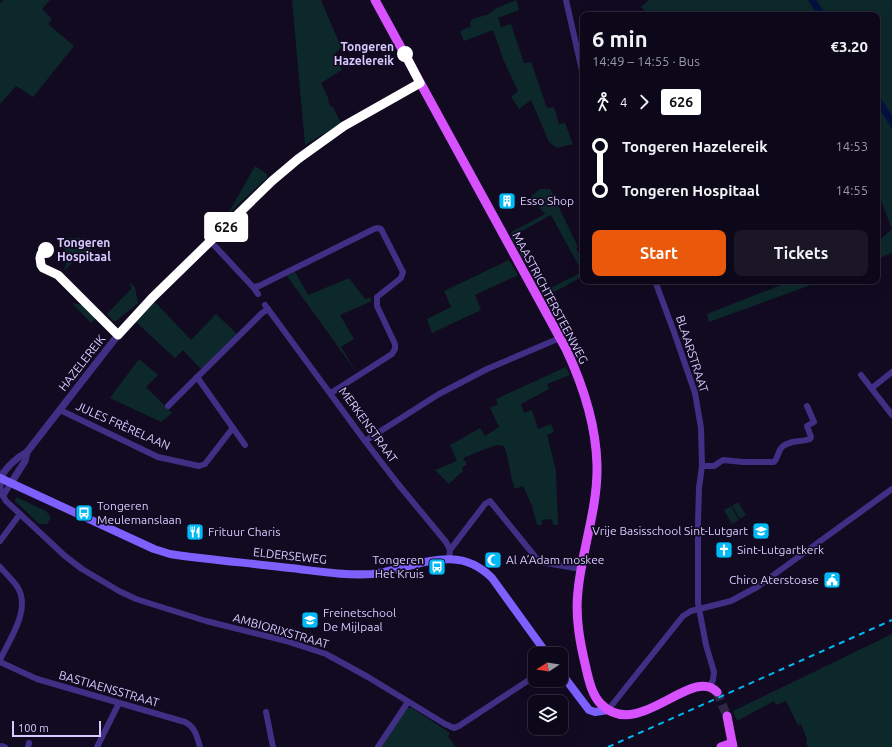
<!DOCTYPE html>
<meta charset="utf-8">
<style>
body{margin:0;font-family:Ubuntu,sans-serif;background:#1b1626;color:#f1f3f6;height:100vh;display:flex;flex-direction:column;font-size:15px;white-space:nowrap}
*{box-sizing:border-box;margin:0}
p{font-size:13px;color:#9a9aa2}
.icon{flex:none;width:22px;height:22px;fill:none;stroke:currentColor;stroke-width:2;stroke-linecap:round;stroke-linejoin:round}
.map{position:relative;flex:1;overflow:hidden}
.sheet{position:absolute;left:580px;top:12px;width:300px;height:272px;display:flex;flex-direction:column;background:#0d0819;border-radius:8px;box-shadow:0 4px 16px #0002,0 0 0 1px #2d2938}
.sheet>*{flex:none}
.badge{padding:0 8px;border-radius:3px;font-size:14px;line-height:26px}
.needle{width:26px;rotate:258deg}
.buttons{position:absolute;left:528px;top:647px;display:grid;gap:8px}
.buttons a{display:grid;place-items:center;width:40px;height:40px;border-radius:8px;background:#0d0819;box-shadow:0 4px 16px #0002,0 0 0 1px #2d2938;font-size:20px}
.scale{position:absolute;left:12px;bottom:10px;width:89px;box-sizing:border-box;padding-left:4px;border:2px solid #d8caff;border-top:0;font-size:11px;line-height:14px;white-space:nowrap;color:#d8caff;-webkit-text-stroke:3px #110a21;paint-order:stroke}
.map>.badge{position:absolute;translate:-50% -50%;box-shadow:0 0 0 2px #fff}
.legs{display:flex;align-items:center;gap:6px;height:44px;padding:0 12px;font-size:13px}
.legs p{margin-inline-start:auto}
.head{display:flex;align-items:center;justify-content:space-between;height:68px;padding:0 12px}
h1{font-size:22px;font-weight:700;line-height:30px}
.action{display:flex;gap:8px;margin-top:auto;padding:8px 12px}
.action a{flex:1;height:46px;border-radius:8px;background:#ea580c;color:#fff;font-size:16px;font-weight:700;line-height:46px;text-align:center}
.action a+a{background:#1b1626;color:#f1f3f6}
ul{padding:0 12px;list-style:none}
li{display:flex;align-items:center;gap:14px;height:44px;font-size:15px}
li i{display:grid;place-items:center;width:6px;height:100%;margin:0 5px;background:currentColor}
li i::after{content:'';width:10px;height:10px;margin:-5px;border:3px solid;border-radius:50%;background:#0d0819}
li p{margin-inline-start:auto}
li:first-child i{background:linear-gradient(#0000 50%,currentColor 0)}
li:last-child i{background:linear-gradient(currentColor 50%,#0000 0)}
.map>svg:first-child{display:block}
.green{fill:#0d282b}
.water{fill:#041140}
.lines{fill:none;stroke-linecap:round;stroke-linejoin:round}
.primary-tunnel{stroke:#2f2742;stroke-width:9;stroke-dasharray:9 4.5;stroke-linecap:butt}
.minor{stroke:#403085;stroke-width:6}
.tertiary{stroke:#403085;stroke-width:7}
.secondary{stroke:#7c61ff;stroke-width:8}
.primary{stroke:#d751ff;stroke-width:9}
.rail{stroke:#00b9f5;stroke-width:2;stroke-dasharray:6 5;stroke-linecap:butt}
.line-1-casing{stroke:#fff;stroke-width:9}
.line-1{stroke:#fff;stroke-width:6}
.stop-1-dot{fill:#fff;stroke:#fff;stroke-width:2}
.labels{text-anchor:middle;stroke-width:3.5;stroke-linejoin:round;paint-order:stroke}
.stop-label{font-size:12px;font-weight:bold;fill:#d8caff;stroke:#110a21;text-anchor:end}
.poi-label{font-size:12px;fill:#d8caff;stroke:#110a21;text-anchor:start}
.street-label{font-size:12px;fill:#d8caff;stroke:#110a21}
</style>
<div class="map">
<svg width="892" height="747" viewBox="0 0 892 747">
<rect width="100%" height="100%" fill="#110a21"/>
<g class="green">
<path d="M3,0H50L42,9L52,19L48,24L74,46L33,97L16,86L0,104V3Z"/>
<path d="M292,0H321L341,47L334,55L342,70L321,83L329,100L328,101L331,107H333L341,123L305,145Z"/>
<path d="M516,0L519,10L498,18L501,27L511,24L524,63L531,62L547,108L554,107L559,124L565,123L573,144L557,148L549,142L531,100L519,109L511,97L518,91L503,59L493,30L464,41L460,31L471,26L470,22L473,19L489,14L495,9Z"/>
<path d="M649,0H808L818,15H649L641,7Z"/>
<path d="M816,0H892V116L877,93V15H826Z"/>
<path d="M877,105L892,128V229L877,190Z"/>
<path d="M255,166L267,174V178L228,214Z"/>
<path d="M540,189H550L578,247L576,248L583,261V276L544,298L541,293L582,272L551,215L518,233L519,236L515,239L526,260L531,258L533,262L526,265L511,237V233L513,231L545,214L531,197Z"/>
<path d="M892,229V253L877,259V242Z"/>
<path d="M59,238H86L83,241L93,251L81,263L76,259L65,270L64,269C72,255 66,250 57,241Z"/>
<path d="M509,260L518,275L475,295L481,310L432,333L427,319L451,307L444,291Z"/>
<path d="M295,272L308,295L349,278L365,299L370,298L372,301L340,315L354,339L341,347L357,373L287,276Z"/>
<path d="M791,281H822L709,322L707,314Z"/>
<path d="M131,283L135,288L138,303L116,321H113L107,314L132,288L130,285Z"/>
<path d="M154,301L191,340L216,314L237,334L201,369L183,350L175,358L135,321Z"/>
<path d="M72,303L82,305L96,318L91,323Z"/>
<path d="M139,359L158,375L146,387L172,413L161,422L110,398Z"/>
<path d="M566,367L570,375L547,384L549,389L521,404L524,413L532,410L538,429L551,424L554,432L547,435L556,471L558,524L557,525H554L551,519L542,520V525H537L532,506L523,486L515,489C509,475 510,460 504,446L496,445L463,458L467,464L462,468L463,471L449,484L435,470L457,461L450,445L480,428L485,436L499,427L490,408L498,404L496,399Z"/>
<path d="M16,497L46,511L51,518L47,524H39L15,501Z"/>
<path d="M738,502L746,515L740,519L732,506Z"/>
<path d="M731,506L739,520L732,524L724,510Z"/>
<path d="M892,634V747H808L806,743L807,739L801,724L798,725L786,701L776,705L774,701L737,721L733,711Z"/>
<path d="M408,708H412L450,733L448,737L456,747H380L405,710Z"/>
</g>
<g class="water">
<path d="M808,0H816L826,15H818Z"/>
<path d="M877,93L892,116V128L877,105Z"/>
</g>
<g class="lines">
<path class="primary-tunnel" d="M717,692L727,716"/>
<g class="minor">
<path d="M566,0L583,75"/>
<path d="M211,242L253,287L259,286L374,229L377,228L381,229L403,272L401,278L377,297V306L395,344V349L392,354L331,393"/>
<path d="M655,281L674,332L695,393L701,428L702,466L699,488L698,522V603L706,645L714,672L713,680L710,686"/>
<path d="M253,287L258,294"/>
<path d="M265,305L365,441L398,484L446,542L450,550L449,558"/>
<path d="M861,375L892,415"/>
<path d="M197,377L245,445"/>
<path d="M872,388L892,372"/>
<path d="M168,406L262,313L268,309"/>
<path d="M60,410L158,457L199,466L205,464L232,429"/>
<path d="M365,441L439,394L487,369L560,338"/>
<path d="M702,466H714L723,460L743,462H774C778,458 778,451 782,447C789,440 802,442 810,439L811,437L807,426L814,422L807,406"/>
<path d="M0,478L1,493L6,501L20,514L65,556L82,569L119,591L136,599L158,606L206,621L286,641L326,654L368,677L445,724L454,728L459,726L535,676"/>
<path d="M3,496L11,483"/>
<path d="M0,541L20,514"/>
<path d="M450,550L485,504L490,501L537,559L540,562L581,569"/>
<path d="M0,567C6,574 14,581 18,588C31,610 9,640 0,660"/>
<path d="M0,662L37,679L185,722C195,727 197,736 200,747"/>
<path d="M608,710L683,616L691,611L731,601L757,587L892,489"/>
<path d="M266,712L273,747"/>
<path d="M2,746L5,747"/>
<path d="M28,747L29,743"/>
<path d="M97,747L119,703"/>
<path d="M378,747L408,702"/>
</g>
<g class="tertiary">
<path d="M0,478C6,468 16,458 27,452L118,335L152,298L272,181L312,148L344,126L420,83"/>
<path d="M11,483L25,461L27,452"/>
</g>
<g class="secondary">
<path d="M0,478L154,549L170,554C210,560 250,563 290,568C317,571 345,576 372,574C415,569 456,541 492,578L547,654"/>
<path d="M561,673L589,710L595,712L608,710"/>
</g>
<g class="primary">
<path d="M375,0L566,349C583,385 596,425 597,465C598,508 582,549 578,591C575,617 580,643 586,668C589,681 592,695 601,704C638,742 692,665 717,692"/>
<path d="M727,716L733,747"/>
<path d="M721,747L732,743"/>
</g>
<path class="rail" d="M608,747L892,620"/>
</g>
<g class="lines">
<g class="line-1-casing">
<path id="line-1" d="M46,250L41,254L40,258L41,265L43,268L58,275L118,335L152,298L272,181L298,159L344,126L420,83L405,54"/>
</g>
<use href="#line-1" class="line-1"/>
</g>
<defs>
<g id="building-square" transform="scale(0.9)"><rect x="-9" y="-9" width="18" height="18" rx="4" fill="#00b9f5" stroke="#110a21"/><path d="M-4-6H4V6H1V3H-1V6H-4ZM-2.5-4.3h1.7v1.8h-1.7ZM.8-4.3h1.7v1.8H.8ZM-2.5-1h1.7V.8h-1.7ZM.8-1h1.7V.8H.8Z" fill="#fff"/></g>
<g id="bus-square" transform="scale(0.9)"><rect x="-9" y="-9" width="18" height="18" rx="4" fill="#00b9f5" stroke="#110a21"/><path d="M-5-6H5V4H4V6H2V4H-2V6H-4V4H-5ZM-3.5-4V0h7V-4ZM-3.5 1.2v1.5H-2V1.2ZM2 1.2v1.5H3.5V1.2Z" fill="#fff"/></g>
<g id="school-square" transform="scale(0.9)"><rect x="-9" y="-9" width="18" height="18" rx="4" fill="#00b9f5" stroke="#110a21"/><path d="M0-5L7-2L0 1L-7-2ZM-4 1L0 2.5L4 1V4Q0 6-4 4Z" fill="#fff"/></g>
<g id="restaurant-square" transform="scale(0.9)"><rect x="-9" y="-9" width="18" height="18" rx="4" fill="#00b9f5" stroke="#110a21"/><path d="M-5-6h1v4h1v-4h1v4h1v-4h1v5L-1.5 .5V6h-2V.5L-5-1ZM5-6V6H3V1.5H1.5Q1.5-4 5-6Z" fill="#fff"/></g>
<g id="church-square" transform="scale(0.9)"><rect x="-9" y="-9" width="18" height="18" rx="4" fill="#00b9f5" stroke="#110a21"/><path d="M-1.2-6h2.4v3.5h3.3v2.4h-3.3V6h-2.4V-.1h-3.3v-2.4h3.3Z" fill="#fff"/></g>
<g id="mosque-square" transform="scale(0.9)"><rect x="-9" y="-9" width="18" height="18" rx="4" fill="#00b9f5" stroke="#110a21"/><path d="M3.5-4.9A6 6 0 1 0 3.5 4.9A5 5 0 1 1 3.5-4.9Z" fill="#fff"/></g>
<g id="civic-square" transform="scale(0.9)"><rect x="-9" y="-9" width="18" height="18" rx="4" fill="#00b9f5" stroke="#110a21"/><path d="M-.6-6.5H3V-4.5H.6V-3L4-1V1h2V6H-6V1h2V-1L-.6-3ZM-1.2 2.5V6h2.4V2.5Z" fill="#fff"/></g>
</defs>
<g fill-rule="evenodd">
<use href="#building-square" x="507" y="201"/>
<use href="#bus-square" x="84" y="513"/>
<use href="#school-square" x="761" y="531"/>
<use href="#restaurant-square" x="195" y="532"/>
<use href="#church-square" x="724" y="550"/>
<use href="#mosque-square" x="493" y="560"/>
<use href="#bus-square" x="437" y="567"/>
<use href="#civic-square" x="832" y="580"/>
<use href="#school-square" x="310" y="620"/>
</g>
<g class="stop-1-dot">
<circle cx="405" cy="54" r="7"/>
<circle cx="46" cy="250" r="7"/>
</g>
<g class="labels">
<g class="stop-label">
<text x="394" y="51">Tongeren<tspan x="394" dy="14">Hazelereik</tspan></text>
<text x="57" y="247" text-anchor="start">Tongeren<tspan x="57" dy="14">Hospitaal</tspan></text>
</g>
<g class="poi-label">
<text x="520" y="205">Esso Shop</text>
<text x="97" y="510">Tongeren<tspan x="97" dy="14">Meulemanslaan</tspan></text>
<text x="748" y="535" text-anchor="end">Vrije Basisschool Sint-Lutgart</text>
<text x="208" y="536">Frituur Charis</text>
<text x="737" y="554">Sint-Lutgartkerk</text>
<text x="424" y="564" text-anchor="end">Tongeren<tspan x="424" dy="14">Het Kruis</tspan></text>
<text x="506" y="564">Al A’Adam moskee</text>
<text x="819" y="584" text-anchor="end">Chiro Aterstoase</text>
<text x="323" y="617">Freinetschool<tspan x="323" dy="14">De Mijlpaal</tspan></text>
</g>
<g class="street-label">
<text transform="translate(550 298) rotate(62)" y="4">MAASTRICHTERSTEENWEG</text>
<text transform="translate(692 354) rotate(72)" y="4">BLAARSTRAAT</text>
<text transform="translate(82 363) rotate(-52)" y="4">HAZELEREIK</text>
<text transform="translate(368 425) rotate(54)" y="4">MERKENSTRAAT</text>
<text transform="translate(123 426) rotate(24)" y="4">JULES FRÈRELAAN</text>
<text transform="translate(290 556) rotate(6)" y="4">ELDERSEWEG</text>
<text transform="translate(281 631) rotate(16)" y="4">AMBIORIXSTRAAT</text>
<text transform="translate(109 689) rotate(16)" y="4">BASTIAENSSTRAAT</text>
</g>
</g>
</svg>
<div class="buttons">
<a><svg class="needle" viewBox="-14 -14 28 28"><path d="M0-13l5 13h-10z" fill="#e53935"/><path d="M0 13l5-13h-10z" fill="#9a9aa2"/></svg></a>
<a><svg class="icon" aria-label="layers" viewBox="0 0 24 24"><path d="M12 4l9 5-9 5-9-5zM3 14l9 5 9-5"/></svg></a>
</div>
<div class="scale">100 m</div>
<b class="badge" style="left:226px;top:227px;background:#fff;color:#111">626</b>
<section class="sheet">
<div class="head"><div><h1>6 min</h1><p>14:49 – 14:55 · Bus</p></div><b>€3.20</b></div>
<div class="legs"><svg class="icon" aria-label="walk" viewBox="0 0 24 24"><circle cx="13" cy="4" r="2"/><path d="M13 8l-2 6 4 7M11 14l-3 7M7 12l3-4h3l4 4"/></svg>4<svg class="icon" aria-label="forward" viewBox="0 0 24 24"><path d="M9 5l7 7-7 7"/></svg><b class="badge" style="background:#fff;color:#111">626</b></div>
<ul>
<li><i style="color:#fff"></i><b>Tongeren Hazelereik</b><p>14:53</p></li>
<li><i style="color:#fff"></i><b>Tongeren Hospitaal</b><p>14:55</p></li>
</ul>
<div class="action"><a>Start</a><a>Tickets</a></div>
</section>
</div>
